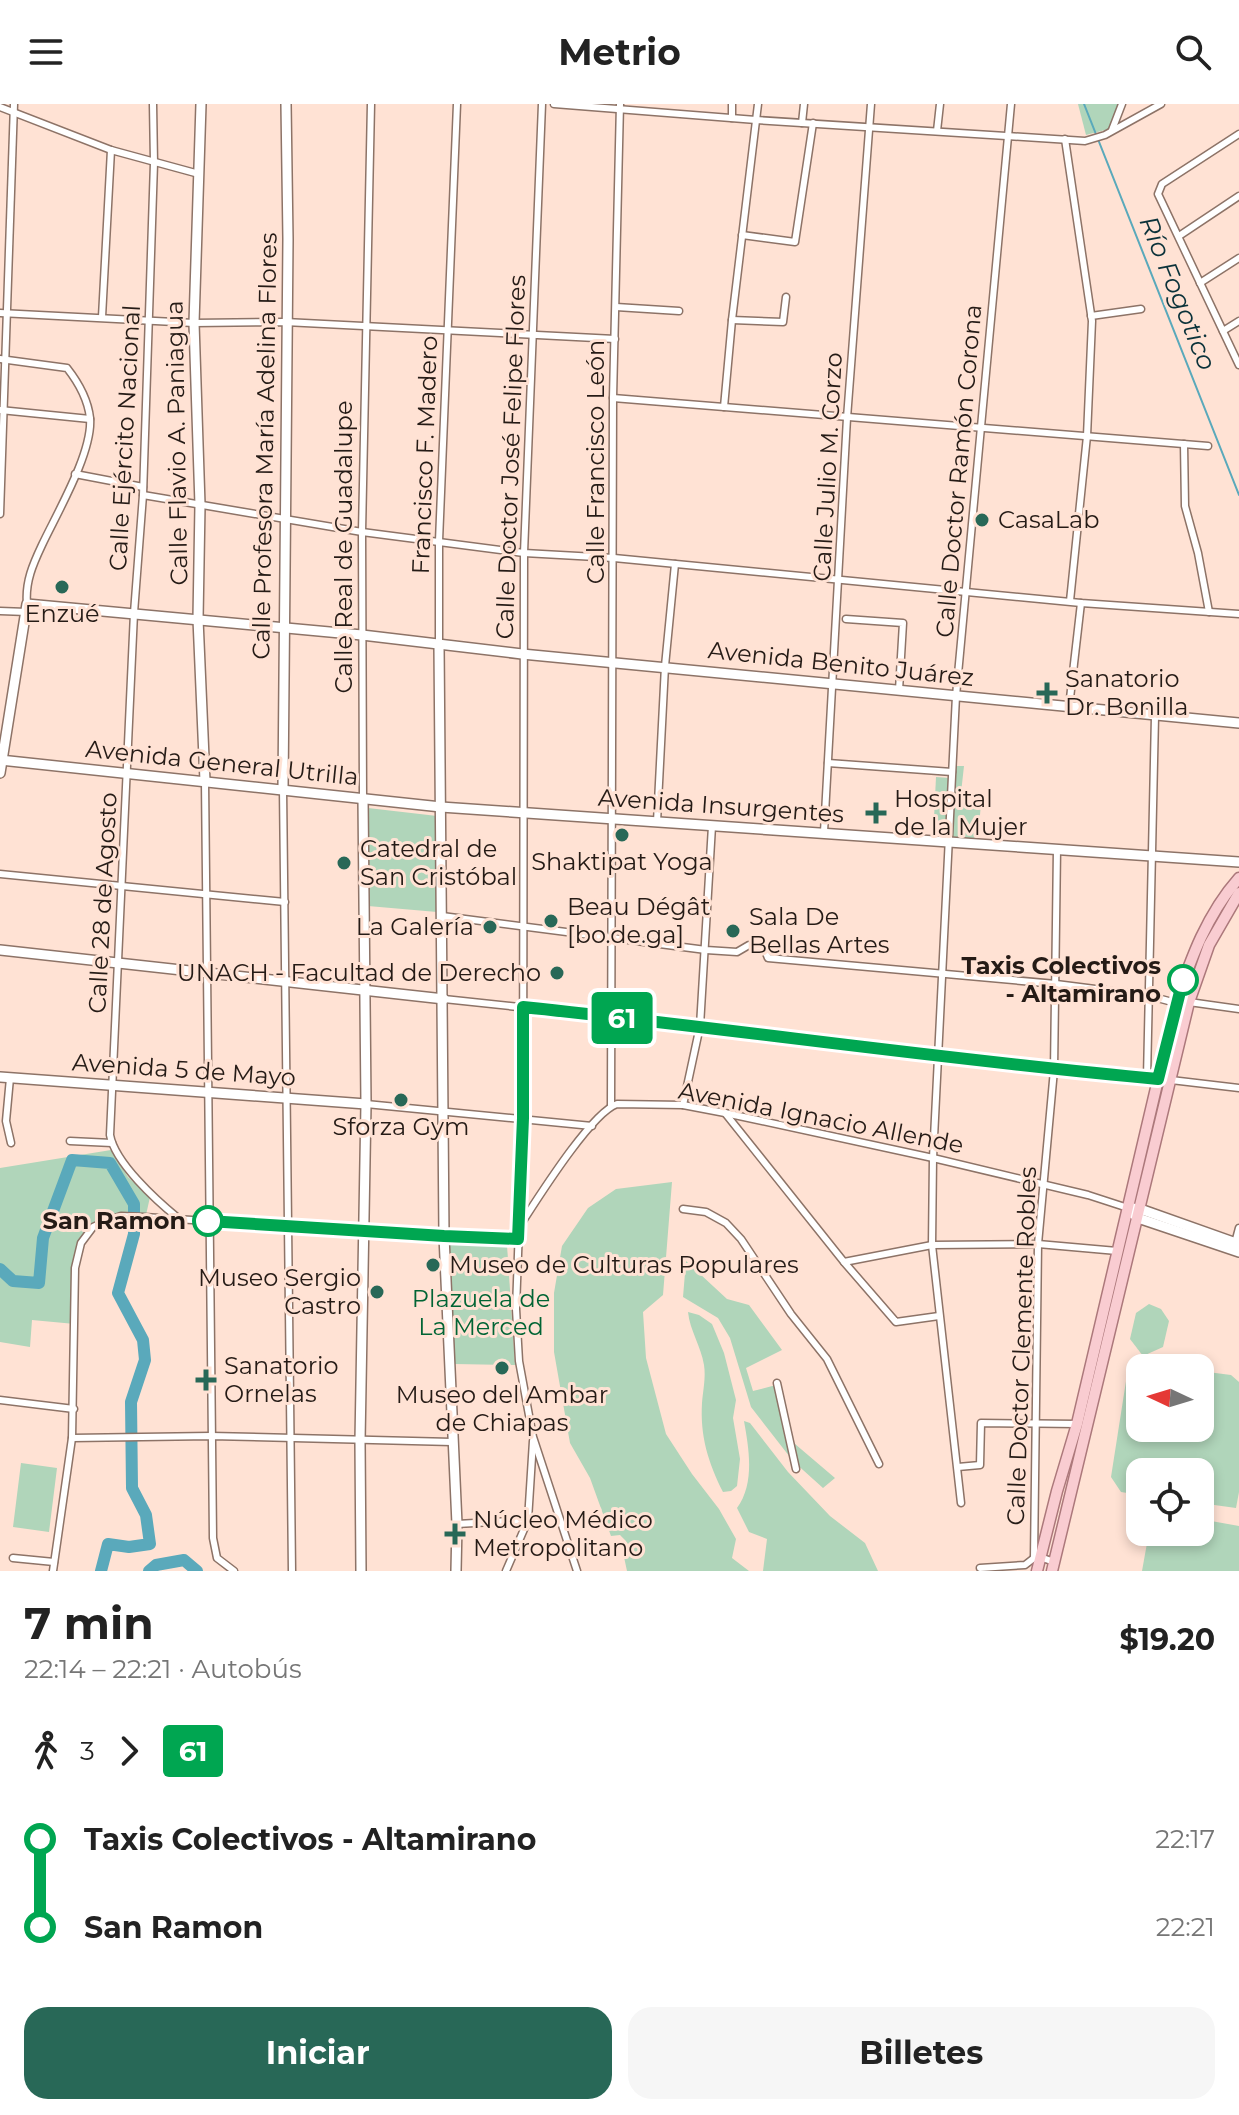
<!DOCTYPE html>
<html lang="es">
<meta charset="utf-8">
<style>
body{margin:0;font-family:Montserrat,sans-serif;background:#f6f6f6;color:#222;height:100vh;display:flex;flex-direction:column;font-size:30px;white-space:nowrap}
*{box-sizing:border-box;margin:0}
p{font-size:26px;color:#767676}
.icon{flex:none;width:44px;height:44px;fill:none;stroke:currentColor;stroke-width:2;stroke-linecap:round;stroke-linejoin:round}
.map{position:relative;height:1467px;overflow:hidden}
.panel{display:flex;flex-direction:column;background:#fff;flex:1}
.panel>*{flex:none}
.badge{padding:0 16px;border-radius:6px;font-size:28px;line-height:52px}
.needle{width:52px;rotate:274deg}
.tools{position:absolute;left:1126px;top:1250px;display:grid;gap:16px}
.tools a{display:grid;place-items:center;width:88px;height:88px;border-radius:16px;background:#fff;box-shadow:0 4px 12px #0003;font-size:40px}
.map>.badge{position:absolute;translate:-50% -50%;box-shadow:0 0 0 4px #fff}
.legs{display:flex;align-items:center;gap:12px;height:88px;padding:0 24px;font-size:26px}
.legs p{margin-inline-start:auto}
.headline{display:flex;align-items:center;justify-content:space-between;height:136px;padding:0 24px}
h1{font-size:44px;font-weight:700;line-height:60px}
.primary-button{display:flex;gap:16px;margin-top:auto;padding:16px 24px}
.primary-button a{flex:1;height:92px;border-radius:24px;background:#286857;color:#fff;font-size:32px;font-weight:700;line-height:92px;text-align:center}
.primary-button a+a{background:#f6f6f6;color:#222}
ul{padding:0 24px;list-style:none}
li{display:flex;align-items:center;gap:28px;height:88px;font-size:30px}
li i{display:grid;place-items:center;width:12px;height:100%;margin:0 10px;background:currentColor}
li i::after{content:'';width:20px;height:20px;margin:-10px;border:6px solid;border-radius:50%;background:#fff}
li p{margin-inline-start:auto}
li:first-child i{background:linear-gradient(#0000 50%,currentColor 0)}
li:last-child i{background:linear-gradient(currentColor 50%,#0000 0)}
header{display:flex;justify-content:space-between;align-items:center;height:104px;padding:0 24px;background:#fff;font-size:36px;font-weight:700}
.map>svg:first-child{display:block}
.green{fill:#b0d5ba}
.lines{fill:none;stroke-linecap:round;stroke-linejoin:round}
.stream{stroke:#5aa9bb;stroke-width:2}
.river{stroke:#5aa9bb;stroke-width:12}
.street-casing{stroke:#8d7367;stroke-width:9}
.secondary-casing{stroke:#8d7367;stroke-width:12}
.primary-casing{stroke:#ac787b;stroke-width:13}
.street{stroke:#fff;stroke-width:6}
.secondary{stroke:#fff;stroke-width:9}
.primary{stroke:#f9ccd1;stroke-width:10}
.line-1-casing{stroke:#fff;stroke-width:18}
.line-1{stroke:#00a651;stroke-width:12}
.poi-dot{fill:#286857;stroke:#ffe2d4;stroke-width:3}
.stop-1-dot{fill:#fff;stroke:#00a651;stroke-width:4}
.labels{text-anchor:middle;stroke-width:6;stroke-linejoin:round;paint-order:stroke}
.street-label{font-size:24px;fill:#251b16;stroke:#ffe2d4}
.poi-label{font-size:24px;fill:#251b16;stroke:#ffe2d4;text-anchor:start}
.stop-label{font-size:24px;font-weight:bold;fill:#251b16;stroke:#ffe2d4;text-anchor:end}
.park-label{font-size:24px;fill:#016434;stroke:#ffe2d4}
.water-label{font-size:26px;font-style:italic;fill:#0b323a;stroke:#ffe2d4}
</style>
<header><svg class="icon" aria-label="menu" viewBox="0 0 24 24"><path d="M4 6h16M4 12h16M4 18h16"/></svg>Metrio<svg class="icon" aria-label="search" viewBox="0 0 24 24"><circle cx="10" cy="10" r="6"/><path d="M15 15l6 6"/></svg></header>
<div class="map">
<svg width="1239" height="1467" viewBox="0 0 1239 1467">
<rect width="100%" height="100%" fill="#ffe2d4"/>
<g class="green">
<path d="M1078,0H1119L1109,25L1086,31Z"/>
<path d="M956,662H964L960,698L981,699L978,735H950Z"/>
<path d="M936,673L950,674L946,734L933,735Z"/>
<path d="M368,704L437,712V808L368,802Z"/>
<path d="M111,1046L128,1073L150,1093L146,1111L106,1115L80,1138L73,1164L75,1220L32,1216L30,1243L0,1238V1064Z"/>
<path d="M672,1078L663,1191L643,1208L646,1254L666,1330L692,1370L719,1405L736,1435L732,1454L749,1467H627L624,1453L630,1449L626,1437L620,1431L611,1432L590,1374L570,1339L554,1248V1189L562,1142L588,1104L616,1085Z"/>
<path d="M449,1140L507,1141L515,1261L454,1260Z"/>
<path d="M686,1157L727,1195L749,1201L782,1246L746,1264L753,1287L776,1281L788,1334L835,1374L823,1384L793,1357L751,1303L730,1234L718,1214L683,1193Z"/>
<path d="M1149,1200L1161,1205L1169,1217L1163,1243L1143,1252L1130,1235L1136,1209Z"/>
<path d="M688,1208L699,1211L712,1220L724,1249L736,1296L733,1314L740,1355L737,1382L731,1387L723,1388C708,1358 700,1332 702,1299C703,1286 706,1274 704,1261C701,1242 690,1227 688,1208Z"/>
<path d="M1129,1258L1177,1264H1140V1324H1200V1267L1231,1271L1239,1278V1388L1236,1404L1200,1399V1368H1140V1391L1121,1388L1111,1373Z"/>
<path d="M744,1317L750,1319L788,1368L830,1412L865,1439L878,1467H763L767,1435L749,1428L737,1404C755,1379 749,1345 744,1317Z"/>
<path d="M21,1359L57,1364L49,1428L13,1423Z"/>
<path d="M1200,1415L1239,1422V1467H1142L1149,1428H1200Z"/>
</g>
<g class="lines">
<path class="stream" d="M1084,0L1239,391"/>
<g class="river">
<path d="M0,1165L13,1177L39,1179L43,1134L72,1056L110,1059L134,1100V1130L118,1189L143,1236L145,1256L131,1298L132,1384L146,1411L150,1440L129,1443L108,1440L101,1467"/>
<path d="M149,1467L156,1461L184,1456L197,1467"/>
</g>
<g class="street-casing">
<g id="street">
<path d="M153,0L154,59L143,391L134,509L110,1031C115,1059 157,1097 178,1114"/>
<path d="M542,0L524,449L523,1014L516,1205L519,1257L533,1333L577,1467"/>
<path d="M554,0L756,16L1085,37L1105,31L1161,0"/>
<path d="M0,3L111,46L199,70"/>
<path d="M732,14V0"/>
<path d="M802,19L804,0"/>
<path d="M1112,26L1122,0"/>
<path d="M937,27L940,0"/>
<path d="M1239,30L1162,80L1158,90L1239,261"/>
<path d="M1065,35L1092,217L1087,332L1070,497"/>
<path d="M742,131L795,138L813,19"/>
<path d="M1179,132L1239,92"/>
<path d="M1200,179L1239,154"/>
<path d="M616,203L679,207"/>
<path d="M0,209L194,219L285,218L615,235"/>
<path d="M1091,212L1141,205"/>
<path d="M102,213L111,46"/>
<path d="M732,216L783,218L786,193"/>
<path d="M1223,227L1239,217"/>
<path d="M0,255L67,264C78,278 88,296 90,314C93,348 57,409 42,441C33,460 25,478 27,500"/>
<path d="M613,294L1208,342"/>
<path d="M724,303L732,216L758,0"/>
<path d="M0,306L90,315"/>
<path d="M1184,340L1185,402L1198,449L1209,508"/>
<path d="M75,370L143,383"/>
<path d="M143,391L362,428L524,449L614,454L1081,499L1239,510"/>
<path d="M0,410L14,0"/>
<path d="M0,507L27,508"/>
<path d="M846,515L903,519L899,586"/>
<path d="M439,541V437L457,0"/>
<path d="M1069,603L1081,499"/>
<path d="M828,659L952,668"/>
<path d="M205,677L213,1434L217,1454L234,1467"/>
<path d="M283,685L292,1467"/>
<path d="M363,694L362,428L371,0"/>
<path d="M657,718L665,562L675,460"/>
<path d="M824,728L847,314L871,0"/>
<path d="M0,770L285,798"/>
<path d="M442,812L706,846L737,848L749,841L764,844L768,854L1056,880L1150,892L1176,899"/>
<path d="M444,895L816,935L1054,966L1159,975"/>
<path d="M1189,898L1239,905"/>
<path d="M10,974L6,1017L11,1039"/>
<path d="M1147,974L1155,612"/>
<path d="M1171,976L1239,984"/>
<path d="M366,1000L592,1022"/>
<path d="M611,1001L613,294L620,0"/>
<path d="M683,1001L700,922L712,722"/>
<path d="M725,1009L844,1158L896,1218L939,1212"/>
<path d="M70,1037L112,1039"/>
<path d="M683,1105L706,1108L726,1119L741,1135L791,1210L827,1255L879,1360"/>
<path d="M521,1120C538,1094 591,1009 617,1000L683,1001L725,1009L933,1054L1088,1091L1128,1104"/>
<path d="M1235,1139L1239,1124"/>
<path d="M844,1158L932,1141L1038,1140L1117,1147"/>
<path d="M777,1279L796,1365"/>
<path d="M0,1296L74,1305"/>
<path d="M72,1334L211,1332L452,1338"/>
<path d="M958,1363L980,1361L981,1319L1077,1320"/>
<path d="M961,1399L932,1141L933,1054L956,592L1011,0"/>
<path d="M457,1420L528,1416"/>
<path d="M13,1454L54,1458"/>
<path d="M1034,1454L1038,1140L1054,966L1057,745"/>
<path d="M980,1464L1025,1461L1034,1454L1040,1453L1054,1458"/>
<path d="M53,1467L72,1334L75,1164L81,1139L93,1123L106,1117L121,1112L144,1113L444,1132L518,1135"/>
<path d="M506,1467L528,1416L533,1337"/>
</g>
</g>
<g class="secondary-casing">
<g id="secondary">
<path d="M201,0L194,219L200,401L198,515L205,677"/>
<path d="M439,541L444,1132L457,1420L456,1467"/>
<path d="M0,656L441,703L1239,758"/>
<path d="M0,669L27,500L362,531L522,550L1239,619"/>
<path d="M283,685L288,135L286,0"/>
<path d="M0,846L444,895"/>
<path d="M0,973L366,1000"/>
<path d="M1132,1104L1140,1105L1239,1140"/>
<path d="M1133,1110L1138,1114L1239,1148"/>
<path d="M361,1467L360,1337L366,1000L363,694"/>
</g>
</g>
<g class="primary-casing">
<g id="primary">
<path d="M1037,1467L1057,1387L1077,1320L1176,899C1191,854 1207,810 1239,774"/>
<path d="M1052,1467L1189,898L1209,841L1239,789"/>
</g>
</g>
<use href="#street" class="street"/>
<use href="#secondary" class="secondary"/>
<use href="#primary" class="primary"/>
</g>
<g class="lines">
<g class="line-1-casing">
<path id="line-1" d="M208,1117L444,1132L518,1135L523,1014V903C735,925 946,956 1158,975L1183,876"/>
</g>
<use href="#line-1" class="line-1"/>
</g>
<g class="poi-dot">
<circle cx="982" cy="416" r="8"/>
<circle cx="62" cy="483" r="8"/>
<path d="M1043 577h8v8h8v8h-8v8h-8v-8h-8v-8h8z"/>
<path d="M872 697h8v8h8v8h-8v8h-8v-8h-8v-8h8z"/>
<circle cx="622" cy="731" r="8"/>
<circle cx="344" cy="759" r="8"/>
<circle cx="551" cy="817" r="8"/>
<circle cx="490" cy="823" r="8"/>
<circle cx="733" cy="827" r="8"/>
<circle cx="557" cy="869" r="8"/>
<circle cx="401" cy="996" r="8"/>
<circle cx="433" cy="1161" r="8"/>
<circle cx="377" cy="1188" r="8"/>
<circle cx="502" cy="1264" r="8"/>
<path d="M202 1264h8v8h8v8h-8v8h-8v-8h-8v-8h8z"/>
<path d="M451 1418h8v8h8v8h-8v8h-8v-8h-8v-8h8z"/>
</g>
<g class="stop-1-dot">
<circle cx="1183" cy="876" r="14"/>
<circle cx="208" cy="1117" r="14"/>
</g>
<g class="labels">
<g class="street-label">
<text transform="translate(125 334) rotate(-87)" y="8">Calle Ejército Nacional</text>
<text transform="translate(177 339) rotate(-91)" y="8">Calle Flavio A. Paniagua</text>
<text transform="translate(265 342) rotate(-89)" y="8">Calle Profesora María Adelina Flores</text>
<text transform="translate(425 351) rotate(-88)" y="8">Francisco F. Madero</text>
<text transform="translate(511 353) rotate(-88)" y="8">Calle Doctor José Felipe Flores</text>
<text transform="translate(596 358) rotate(-90)" y="8">Calle Francisco León</text>
<text transform="translate(828 363) rotate(-87)" y="8">Calle Julio M. Corzo</text>
<text transform="translate(959 367) rotate(-85)" y="8">Calle Doctor Ramón Corona</text>
<text transform="translate(344 443) rotate(-90)" y="8">Calle Real de Guadalupe</text>
<text transform="translate(841 560) rotate(6)" y="8">Avenida Benito Juárez</text>
<text transform="translate(222 659) rotate(6)" y="8">Avenida General Utrilla</text>
<text transform="translate(721 702) rotate(4)" y="8">Avenida Insurgentes</text>
<text transform="translate(103 799) rotate(-87)" y="8">Calle 28 de Agosto</text>
<text transform="translate(184 966) rotate(4)" y="8">Avenida 5 de Mayo</text>
<text transform="translate(821 1014) rotate(11)" y="8">Avenida Ignacio Allende</text>
<text transform="translate(1022 1242) rotate(-88)" y="8">Calle Doctor Clemente Robles</text>
</g>
<g class="poi-label">
<text x="998" y="424">CasaLab</text>
<text x="62" y="518" text-anchor="middle">Enzué</text>
<text x="1065" y="583">Sanatorio<tspan x="1065" dy="28">Dr. Bonilla</tspan></text>
<text x="894" y="703">Hospital<tspan x="894" dy="28">de la Mujer</tspan></text>
<text x="360" y="753">Catedral de<tspan x="360" dy="28">San Cristóbal</tspan></text>
<text x="622" y="766" text-anchor="middle">Shaktipat Yoga</text>
<text x="567" y="811">Beau Dégât<tspan x="567" dy="28">[bo.de.ga]</tspan></text>
<text x="749" y="821">Sala De<tspan x="749" dy="28">Bellas Artes</tspan></text>
<text x="474" y="831" text-anchor="end">La Galería</text>
<text x="541" y="877" text-anchor="end">UNACH - Facultad de Derecho</text>
<text x="401" y="1031" text-anchor="middle">Sforza Gym</text>
<text x="449" y="1169">Museo de Culturas Populares</text>
<text x="361" y="1182" text-anchor="end">Museo Sergio<tspan x="361" dy="28">Castro</tspan></text>
<text x="224" y="1270">Sanatorio<tspan x="224" dy="28">Ornelas</tspan></text>
<text x="502" y="1299" text-anchor="middle">Museo del Ambar<tspan x="502" dy="28">de Chiapas</tspan></text>
<text x="473" y="1424">Núcleo Médico<tspan x="473" dy="28">Metropolitano</tspan></text>
</g>
<g class="stop-label">
<text x="1161" y="870">Taxis Colectivos<tspan x="1161" dy="28">- Altamirano</tspan></text>
<text x="186" y="1125">San Ramon</text>
</g>
<g class="park-label">
<text x="481" y="1203">Plazuela de<tspan x="481" dy="28">La Merced</tspan></text>
</g>
<g class="water-label">
<text transform="translate(1178 189) rotate(68)" y="9">Río Fogotico</text>
</g>
</g>
</svg>
<div class="tools">
<a><svg class="needle" viewBox="-14 -14 28 28"><path d="M0-13l5 13h-10z" fill="#e53935"/><path d="M0 13l5-13h-10z" fill="#767676"/></svg></a>
<a><svg class="icon" aria-label="locate" viewBox="0 0 24 24"><circle cx="12" cy="12" r="6"/><path d="M12 2v4M12 18v4M2 12h4M18 12h4"/></svg></a>
</div>
<b class="badge" style="left:622px;top:914px;background:#00a651;color:#fff">61</b>
</div>
<section class="panel">
<div class="headline"><div><h1>7 min</h1><p>22:14 – 22:21 · Autobús</p></div><b>$19.20</b></div>
<div class="legs"><svg class="icon" aria-label="walk" viewBox="0 0 24 24"><circle cx="13" cy="4" r="2"/><path d="M13 8l-2 6 4 7M11 14l-3 7M7 12l3-4h3l4 4"/></svg>3<svg class="icon" aria-label="forward" viewBox="0 0 24 24"><path d="M9 5l7 7-7 7"/></svg><b class="badge" style="background:#00a651;color:#fff">61</b></div>
<ul>
<li><i style="color:#00a651"></i><b>Taxis Colectivos - Altamirano</b><p>22:17</p></li>
<li><i style="color:#00a651"></i><b>San Ramon</b><p>22:21</p></li>
</ul>
<div class="primary-button"><a>Iniciar</a><a>Billetes</a></div>
</section>
